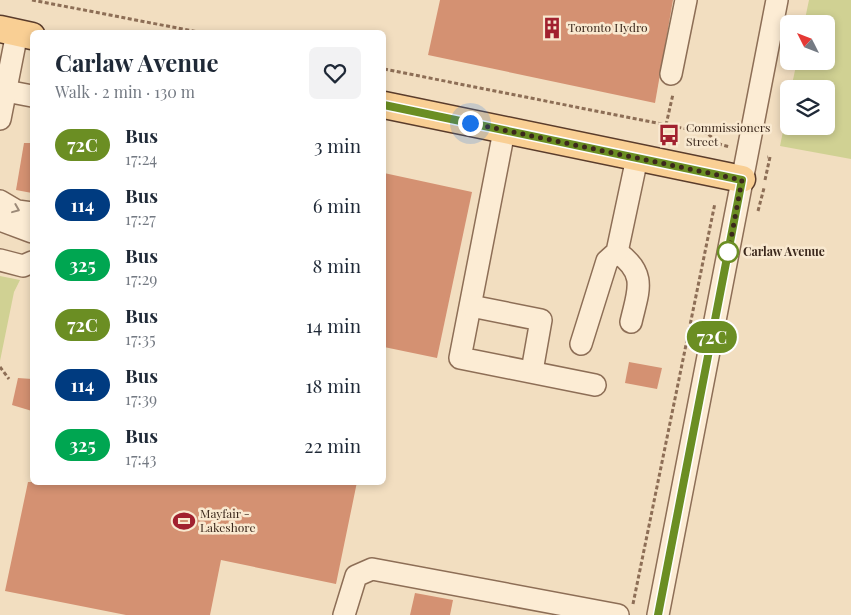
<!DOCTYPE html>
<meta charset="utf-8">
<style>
body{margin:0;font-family:"Playfair Display",serif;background:#f2f2f3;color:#1f2937;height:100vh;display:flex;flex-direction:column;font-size:19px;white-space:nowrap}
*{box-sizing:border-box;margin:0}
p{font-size:16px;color:#747a83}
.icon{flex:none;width:28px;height:28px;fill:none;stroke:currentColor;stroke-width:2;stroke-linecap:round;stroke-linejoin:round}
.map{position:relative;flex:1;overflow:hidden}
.sheet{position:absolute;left:30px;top:30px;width:356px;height:455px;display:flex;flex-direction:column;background:#fff;border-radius:8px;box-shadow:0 2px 8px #0003}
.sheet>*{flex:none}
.badge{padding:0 10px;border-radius:16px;font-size:18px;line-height:32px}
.needle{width:32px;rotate:312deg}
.tools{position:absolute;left:780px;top:15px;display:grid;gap:10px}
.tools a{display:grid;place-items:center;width:55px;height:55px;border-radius:8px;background:#fff;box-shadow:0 2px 8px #0003;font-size:25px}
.you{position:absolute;width:25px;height:25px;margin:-12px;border:4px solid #fff;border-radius:50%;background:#1a73e8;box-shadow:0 0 0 8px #1a73e833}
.map>.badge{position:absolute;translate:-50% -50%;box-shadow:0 0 0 2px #fff}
.round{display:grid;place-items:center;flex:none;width:52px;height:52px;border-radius:8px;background:#f2f2f3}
.head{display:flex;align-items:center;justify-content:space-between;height:85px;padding:0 25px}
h1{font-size:24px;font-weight:700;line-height:38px}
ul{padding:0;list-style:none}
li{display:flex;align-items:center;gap:15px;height:60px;padding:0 25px}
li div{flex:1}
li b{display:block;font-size:19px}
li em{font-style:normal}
li .badge{min-width:55px;font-weight:700;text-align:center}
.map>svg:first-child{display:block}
.green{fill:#d0d193}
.building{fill:#d49172}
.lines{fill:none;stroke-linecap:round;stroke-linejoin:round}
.minor-casing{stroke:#8d6e56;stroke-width:24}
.major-casing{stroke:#5a3c2b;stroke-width:29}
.path{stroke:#8d6e56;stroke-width:3;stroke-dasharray:4 2.5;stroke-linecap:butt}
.minor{stroke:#fcecd4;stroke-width:21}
.major{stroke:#f9cf94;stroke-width:26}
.oneway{stroke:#9c8a78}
.line-casing{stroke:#fff;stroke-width:11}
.line{stroke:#6b8e23;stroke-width:8}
.walk{stroke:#3b281c;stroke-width:5;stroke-dasharray:0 9}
.stop-dot{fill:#fff;stroke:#6b8e23;stroke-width:2.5}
.labels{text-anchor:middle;stroke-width:5;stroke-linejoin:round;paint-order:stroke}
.poi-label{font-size:12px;fill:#3b281c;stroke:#f9e9d0;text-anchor:start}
.stop-label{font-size:12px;font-weight:bold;fill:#3b281c;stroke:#f9e9d0;text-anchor:start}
</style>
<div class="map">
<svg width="851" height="615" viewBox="0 0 851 615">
<rect width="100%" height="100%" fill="#f2dec0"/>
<g class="green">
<path d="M809,0H851V159L780,146L789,102V126H826V89H791L797,61H826V24H804Z"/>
<path d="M0,276L20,280L14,292L0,361Z"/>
</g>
<g class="building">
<path d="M440,0H673L655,103L428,55Z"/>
<path d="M24,143H32V193L16,190Z"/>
<path d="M384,173L472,192L437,358L384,347Z"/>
<path d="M629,362L662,368L657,389L625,383Z"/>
<path d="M18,378L32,379V411L12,405Z"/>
<path d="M28,482H357L336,584L221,560L210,615H126L5,591Z"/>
<path d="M415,593L453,600L450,615H410Z"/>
</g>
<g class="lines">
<g class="minor-casing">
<g id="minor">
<path d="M671,74L686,0"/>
<path d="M6,91L32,96"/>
<path d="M0,119L17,33"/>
<path d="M504,131L460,358L595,385"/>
<path d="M0,201L17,211L32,213"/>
<path d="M0,220L32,232"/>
<path d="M617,252C648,274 638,291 631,322"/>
<path d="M0,260L23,266L32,262"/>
<path d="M471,306L541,320L532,371"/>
<path d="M581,344L607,261L617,252L637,158"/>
<path d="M344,615L356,576L372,569L618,615"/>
<path d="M658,615L777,0"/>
</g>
</g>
<g class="major-casing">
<g id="major">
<path d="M0,29L32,36"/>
<path d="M384,105L742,179"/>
</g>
</g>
<g class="path">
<path d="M32,0L198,32"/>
<path d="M384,69L707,133L719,144L730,147"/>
<path d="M666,125L673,94"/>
<path d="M765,180L770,157H767"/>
<path d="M758,211L764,188"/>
<path d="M0,367L9,379"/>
<path d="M633,604L715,203"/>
</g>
<use href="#minor" class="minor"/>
<use href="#major" class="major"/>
</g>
<defs><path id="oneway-chevron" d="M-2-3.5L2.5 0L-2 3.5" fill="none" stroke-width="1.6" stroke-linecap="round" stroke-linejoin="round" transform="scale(1.25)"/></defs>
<use class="oneway" href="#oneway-chevron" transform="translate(16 209) rotate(22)"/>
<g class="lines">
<g class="line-casing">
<path id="line" d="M384,105L742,180L658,615"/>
</g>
<use href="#line" class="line"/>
<path class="walk" d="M470,123L742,180L728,255V252"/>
</g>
<defs>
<g id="building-bare" transform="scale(1.725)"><path d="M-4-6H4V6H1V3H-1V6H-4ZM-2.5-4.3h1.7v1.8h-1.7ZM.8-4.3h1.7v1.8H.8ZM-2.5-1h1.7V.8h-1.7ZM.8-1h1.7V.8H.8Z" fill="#a1212f" stroke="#f9e9d0" stroke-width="2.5" paint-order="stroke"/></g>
<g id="bus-bare" transform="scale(1.725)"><path d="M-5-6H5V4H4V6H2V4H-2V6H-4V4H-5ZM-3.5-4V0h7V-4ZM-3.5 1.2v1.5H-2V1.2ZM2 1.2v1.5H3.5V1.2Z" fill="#a1212f" stroke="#f9e9d0" stroke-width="2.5" paint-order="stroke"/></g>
<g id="stadium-bare" transform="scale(1.725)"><path d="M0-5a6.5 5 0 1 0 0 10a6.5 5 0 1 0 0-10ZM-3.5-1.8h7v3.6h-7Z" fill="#a1212f" stroke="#f9e9d0" stroke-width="2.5" paint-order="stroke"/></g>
</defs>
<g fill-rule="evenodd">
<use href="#building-bare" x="552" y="28"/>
<use href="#bus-bare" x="669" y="135"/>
<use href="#stadium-bare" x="184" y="521"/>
</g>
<circle class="stop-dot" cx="728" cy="252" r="10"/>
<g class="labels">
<g class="poi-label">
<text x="568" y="32">Toronto Hydro</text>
<text x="686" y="132">Commissioners<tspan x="686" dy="14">Street</tspan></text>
<text x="200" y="518">Mayfair -<tspan x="200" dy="14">Lakeshore</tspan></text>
</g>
<g class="stop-label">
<text x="743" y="256">Carlaw Avenue</text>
</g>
</g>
</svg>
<div class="tools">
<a><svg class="needle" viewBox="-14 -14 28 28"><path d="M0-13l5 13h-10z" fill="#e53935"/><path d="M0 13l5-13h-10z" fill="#747a83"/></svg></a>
<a><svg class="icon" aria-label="layers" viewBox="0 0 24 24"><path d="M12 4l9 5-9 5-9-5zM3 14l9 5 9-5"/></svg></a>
</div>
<div class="you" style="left:470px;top:123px"></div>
<b class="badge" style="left:712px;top:337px;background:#6b8e23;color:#fff">72C</b>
<section class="sheet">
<div class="head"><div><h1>Carlaw Avenue</h1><p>Walk · 2 min · 130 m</p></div><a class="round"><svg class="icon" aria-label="heart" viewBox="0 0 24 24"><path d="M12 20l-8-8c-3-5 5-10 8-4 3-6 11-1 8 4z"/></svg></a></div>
<ul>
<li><span class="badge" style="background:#6b8e23;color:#fff">72C</span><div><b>Bus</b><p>17:24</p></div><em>3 min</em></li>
<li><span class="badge" style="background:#003b80;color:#fff">114</span><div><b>Bus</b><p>17:27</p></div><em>6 min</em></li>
<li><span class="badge" style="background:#00a651;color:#fff">325</span><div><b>Bus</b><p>17:29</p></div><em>8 min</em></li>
<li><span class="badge" style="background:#6b8e23;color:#fff">72C</span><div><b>Bus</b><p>17:35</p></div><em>14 min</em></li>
<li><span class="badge" style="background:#003b80;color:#fff">114</span><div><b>Bus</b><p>17:39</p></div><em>18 min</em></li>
<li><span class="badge" style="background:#00a651;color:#fff">325</span><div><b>Bus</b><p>17:43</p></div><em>22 min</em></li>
</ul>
</section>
</div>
